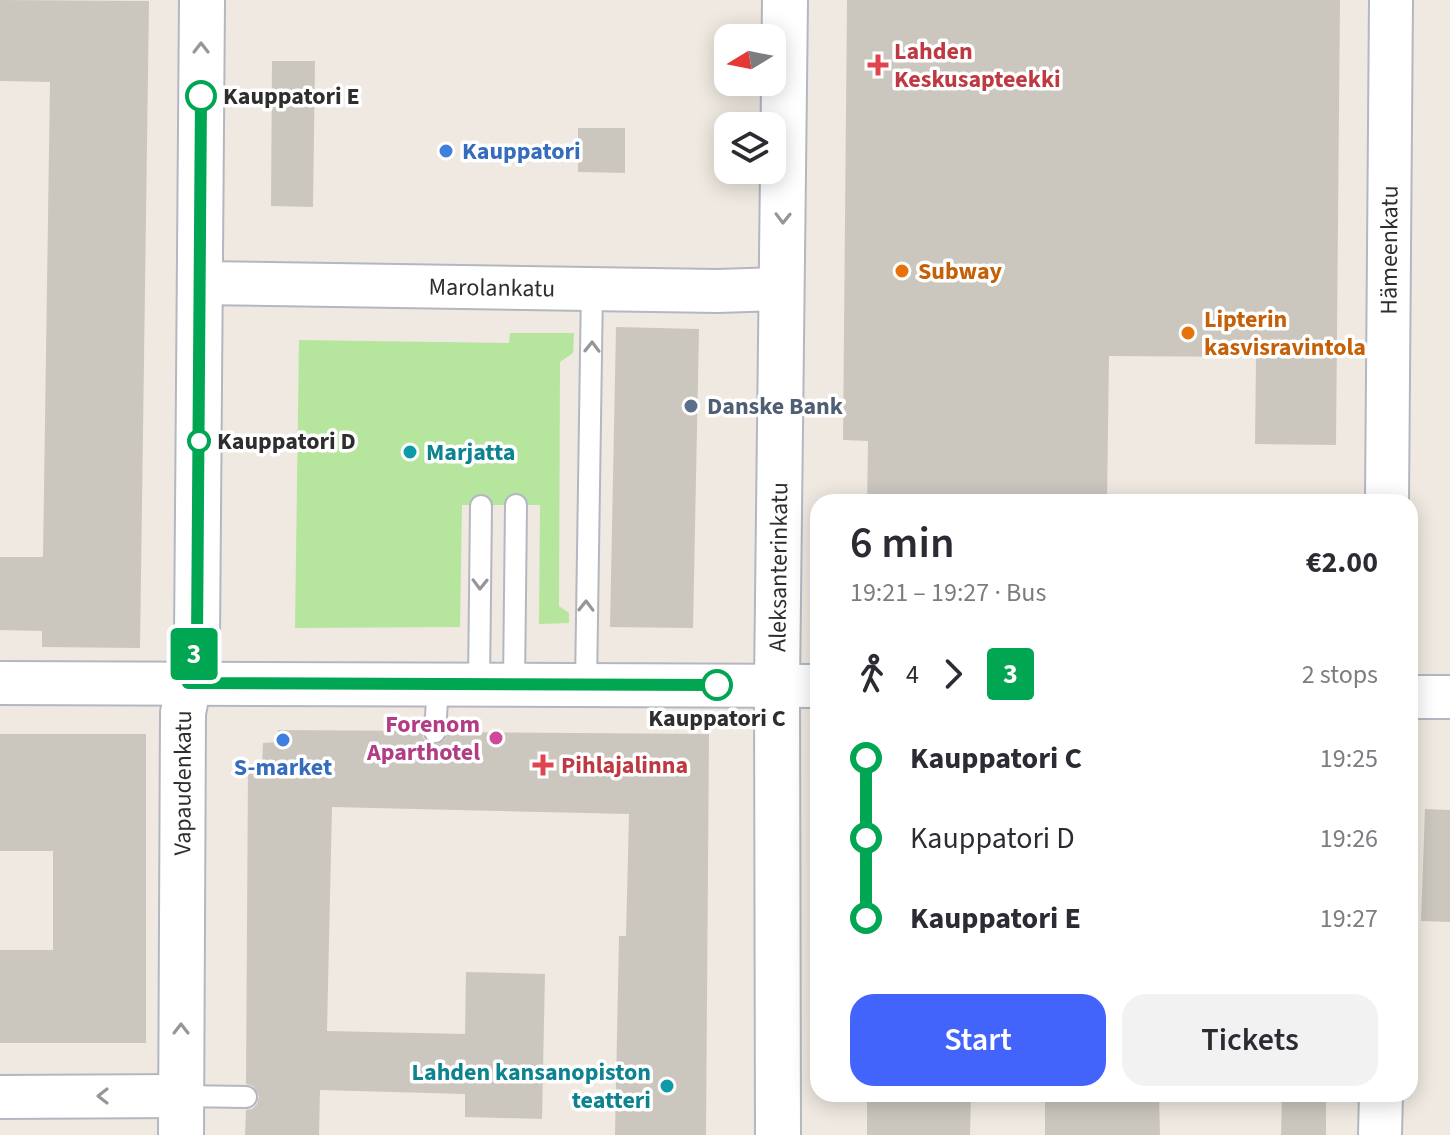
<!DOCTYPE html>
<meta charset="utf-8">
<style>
body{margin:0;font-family:"Source Sans 3",sans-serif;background:#f2f2f3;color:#2b2b33;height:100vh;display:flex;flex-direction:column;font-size:30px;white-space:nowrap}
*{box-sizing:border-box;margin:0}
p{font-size:26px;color:#7c7c81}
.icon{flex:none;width:44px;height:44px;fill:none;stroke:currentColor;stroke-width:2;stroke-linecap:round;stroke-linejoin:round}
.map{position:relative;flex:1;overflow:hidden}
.side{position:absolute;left:810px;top:494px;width:608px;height:608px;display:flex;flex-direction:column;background:#fff;border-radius:24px;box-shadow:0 4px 20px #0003}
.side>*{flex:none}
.badge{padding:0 16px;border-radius:6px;font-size:28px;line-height:52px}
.needle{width:52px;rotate:260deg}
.fabs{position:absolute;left:714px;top:24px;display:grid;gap:16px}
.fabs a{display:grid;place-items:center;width:72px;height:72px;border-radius:16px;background:#fff;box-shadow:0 4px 20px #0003;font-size:40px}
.map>.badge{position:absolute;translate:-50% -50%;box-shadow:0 0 0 4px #fff}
.legs{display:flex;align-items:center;gap:12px;height:88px;padding:0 40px;font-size:26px}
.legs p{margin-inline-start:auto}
.headline{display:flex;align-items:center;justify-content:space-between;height:136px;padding:0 40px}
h1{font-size:44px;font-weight:600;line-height:60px}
.action{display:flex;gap:16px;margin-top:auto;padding:16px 40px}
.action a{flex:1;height:92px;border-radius:24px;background:#4264fb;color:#fff;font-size:32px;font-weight:600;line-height:92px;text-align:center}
.action a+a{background:#f2f2f3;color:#2b2b33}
ul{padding:0 40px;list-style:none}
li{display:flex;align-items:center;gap:28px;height:80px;font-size:30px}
li i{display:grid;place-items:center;width:12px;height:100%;margin:0 10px;background:currentColor}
li i::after{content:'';width:20px;height:20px;margin:-10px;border:6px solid;border-radius:50%;background:#fff}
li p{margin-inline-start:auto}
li:first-child i{background:linear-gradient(#0000 50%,currentColor 0)}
li:last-child i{background:linear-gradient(currentColor 50%,#0000 0)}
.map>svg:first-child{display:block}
.green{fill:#b6e59e}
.building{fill:#cbc7bf}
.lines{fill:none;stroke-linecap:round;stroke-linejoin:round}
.lane-casing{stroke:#b4b7c1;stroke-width:24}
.street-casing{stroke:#b4b7c1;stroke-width:46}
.secondary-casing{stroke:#b4b7c1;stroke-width:48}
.lane{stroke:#fff;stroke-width:20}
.street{stroke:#fff;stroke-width:42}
.secondary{stroke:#fff;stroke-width:44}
.oneway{stroke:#969696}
.line-1-casing{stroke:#fff;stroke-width:18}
.line-1{stroke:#00a651;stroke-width:12}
.health-dot{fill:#e0444e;stroke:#fff;stroke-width:3}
.stop-1-dot{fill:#fff;stroke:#00a651;stroke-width:4}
.shop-dot{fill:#3f7fe0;stroke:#fff;stroke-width:3}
.food-dot{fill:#e8710a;stroke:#fff;stroke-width:3}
.service-dot{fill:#5c6f8a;stroke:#fff;stroke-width:3}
.culture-dot{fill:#0f9aa8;stroke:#fff;stroke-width:3}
.hotel-dot{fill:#d1479c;stroke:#fff;stroke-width:3}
.labels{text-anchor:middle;stroke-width:7;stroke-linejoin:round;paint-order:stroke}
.health-label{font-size:24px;font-weight:bold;fill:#be3a42;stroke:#fff;text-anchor:start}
.stop-label{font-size:24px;font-weight:bold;fill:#2e2e2e;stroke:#fff;text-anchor:start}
.shop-label{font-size:24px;font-weight:bold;fill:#366cbe;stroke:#fff;text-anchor:start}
.street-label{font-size:24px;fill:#2e2e2e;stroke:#fff}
.food-label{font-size:24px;font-weight:bold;fill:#c56008;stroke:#fff;text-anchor:start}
.service-label{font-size:24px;font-weight:bold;fill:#4e5e75;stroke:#fff;text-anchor:start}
.culture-label{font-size:24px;font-weight:bold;fill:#0d838f;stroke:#fff;text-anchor:start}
.hotel-label{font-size:24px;font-weight:bold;fill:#b23c85;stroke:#fff;text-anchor:end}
</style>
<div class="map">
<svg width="1450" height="1135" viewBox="0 0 1450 1135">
<rect width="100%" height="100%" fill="#efe9e1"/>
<path class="green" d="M510,333H574L573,353L560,362L559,606L569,613V623L539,624L540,505H462L460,627L295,628L299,340L509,343Z"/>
<g class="building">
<path d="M0,0L149,1L140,648L42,647V631L0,630V557H43L50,82L0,81Z"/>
<path d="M847,0H1340L1336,445L1255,444L1256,357L1109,356L1107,502H867L868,441L843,440Z"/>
<path d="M272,61H315L313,207L271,206Z"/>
<path d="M578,128H625V173L578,172Z"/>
<path d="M616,327L699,329L693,628L610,627Z"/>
<path d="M278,730L422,731L423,737L427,742L435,745L445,740L448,732L709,734L706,1135H615L619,936H626L629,814L332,807L327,1031L465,1034L466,972L545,974L542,1119L465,1117V1094L320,1090L319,1135H245L246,1110L252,1109L257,1104L259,1096L253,1086L246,1084L248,766H262L263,743L279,742Z"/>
<path d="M0,734H146V1043H0V950H53V851H0Z"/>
<path d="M1425,809L1450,810V922L1421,921Z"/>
<path d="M867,1094H971L970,1135H867Z"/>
<path d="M1045,1094H1159L1160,1135H1045Z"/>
<path d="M1282,1094H1326V1135H1281Z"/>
</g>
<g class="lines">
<g class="lane-casing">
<g id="lane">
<path d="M479,684L481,506"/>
<path d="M514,684L516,505"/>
<path d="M586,684L592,288"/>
<path d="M435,732L438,684"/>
<path d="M181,1096L246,1097"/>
</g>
</g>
<g class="street-casing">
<g id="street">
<path id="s1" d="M200,283L717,291L782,289"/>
<path id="s2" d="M1387,502L1391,0"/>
<path d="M0,683L818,686"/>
<path d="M1410,697H1450"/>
<path d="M0,1097L181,1096"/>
<path d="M1380,1135L1381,1094"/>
</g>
</g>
<g class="secondary-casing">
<g id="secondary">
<path id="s3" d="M181,1135L183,713L197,640L202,0"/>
<path id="s4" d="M778,1135L777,685L785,0"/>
</g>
</g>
<use href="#lane" class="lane"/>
<use href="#street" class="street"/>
<use href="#secondary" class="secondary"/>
</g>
<defs><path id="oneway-chevron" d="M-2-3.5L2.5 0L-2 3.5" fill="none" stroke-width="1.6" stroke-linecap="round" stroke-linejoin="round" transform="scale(2)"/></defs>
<g class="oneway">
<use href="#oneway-chevron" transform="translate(201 48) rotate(-90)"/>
<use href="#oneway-chevron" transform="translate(783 218) rotate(91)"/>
<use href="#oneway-chevron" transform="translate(592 347) rotate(-89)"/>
<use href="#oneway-chevron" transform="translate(480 584) rotate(91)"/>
<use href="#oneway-chevron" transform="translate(586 606) rotate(-89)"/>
<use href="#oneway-chevron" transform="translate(181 1029) rotate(-90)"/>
<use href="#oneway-chevron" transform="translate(103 1096) rotate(180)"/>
</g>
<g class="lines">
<g class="line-1-casing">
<path id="line-1" d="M201,96L197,640L188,683L717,685"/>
</g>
<use href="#line-1" class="line-1"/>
</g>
<g class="health-dot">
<path d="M874 53h8v8h8v8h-8v8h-8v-8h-8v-8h8z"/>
<path d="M539 753h8v8h8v8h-8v8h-8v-8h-8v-8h8z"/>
</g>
<g class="stop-1-dot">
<circle cx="201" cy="96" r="14"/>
<circle cx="199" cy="441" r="10"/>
<circle cx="717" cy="685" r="14"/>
</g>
<g class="shop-dot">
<circle cx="446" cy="151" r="8"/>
<circle cx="283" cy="740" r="8"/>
</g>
<g class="food-dot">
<circle cx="902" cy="271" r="8"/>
<circle cx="1188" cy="333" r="8"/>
</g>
<circle class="service-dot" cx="691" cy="406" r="8"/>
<g class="culture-dot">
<circle cx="410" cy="452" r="8"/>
<circle cx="667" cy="1086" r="8"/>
</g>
<circle class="hotel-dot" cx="496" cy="738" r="8"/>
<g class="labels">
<g class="health-label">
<text x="894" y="59">Lahden<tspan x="894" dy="28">Keskusapteekki</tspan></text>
<text x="561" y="773">Pihlajalinna</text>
</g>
<g class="stop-label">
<text x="223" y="104">Kauppatori E</text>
<text x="217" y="449">Kauppatori D</text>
<text x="717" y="726" text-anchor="middle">Kauppatori C</text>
</g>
<g class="shop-label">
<text x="462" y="159">Kauppatori</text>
<text x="283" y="775" text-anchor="middle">S-market</text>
</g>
<g class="street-label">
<text dy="8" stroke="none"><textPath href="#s2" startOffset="252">Hämeenkatu</textPath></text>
<text dy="8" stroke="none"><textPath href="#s1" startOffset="292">Marolankatu</textPath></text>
<text dy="8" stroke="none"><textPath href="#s4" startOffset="568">Aleksanterinkatu</textPath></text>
<text dy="8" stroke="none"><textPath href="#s3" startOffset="352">Vapaudenkatu</textPath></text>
</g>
<g class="food-label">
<text x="918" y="279">Subway</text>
<text x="1204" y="327">Lipterin<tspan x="1204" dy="28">kasvisravintola</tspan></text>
</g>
<g class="service-label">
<text x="707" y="414">Danske Bank</text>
</g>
<g class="culture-label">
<text x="426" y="460">Marjatta</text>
<text x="651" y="1080" text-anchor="end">Lahden kansanopiston<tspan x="651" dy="28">teatteri</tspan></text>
</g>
<g class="hotel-label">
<text x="480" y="732">Forenom<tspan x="480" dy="28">Aparthotel</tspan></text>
</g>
</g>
</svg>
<div class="fabs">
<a><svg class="needle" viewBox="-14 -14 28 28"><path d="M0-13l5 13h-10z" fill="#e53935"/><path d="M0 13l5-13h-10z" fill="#7c7c81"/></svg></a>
<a><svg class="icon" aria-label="layers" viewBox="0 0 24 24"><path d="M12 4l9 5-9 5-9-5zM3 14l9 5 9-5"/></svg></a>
</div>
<b class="badge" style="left:194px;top:654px;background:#00a651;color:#fff">3</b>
<section class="side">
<div class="headline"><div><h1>6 min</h1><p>19:21 – 19:27 · Bus</p></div><b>€2.00</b></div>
<div class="legs"><svg class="icon" aria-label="walk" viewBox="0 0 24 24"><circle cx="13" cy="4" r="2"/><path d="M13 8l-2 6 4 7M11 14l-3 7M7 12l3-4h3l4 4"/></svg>4<svg class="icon" aria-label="forward" viewBox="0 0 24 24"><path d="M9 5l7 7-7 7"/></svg><b class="badge" style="background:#00a651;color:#fff">3</b><p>2 stops</p></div>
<ul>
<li><i style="color:#00a651"></i><b>Kauppatori C</b><p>19:25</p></li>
<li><i style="color:#00a651"></i><span>Kauppatori D</span><p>19:26</p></li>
<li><i style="color:#00a651"></i><b>Kauppatori E</b><p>19:27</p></li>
</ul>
<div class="action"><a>Start</a><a>Tickets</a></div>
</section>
</div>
